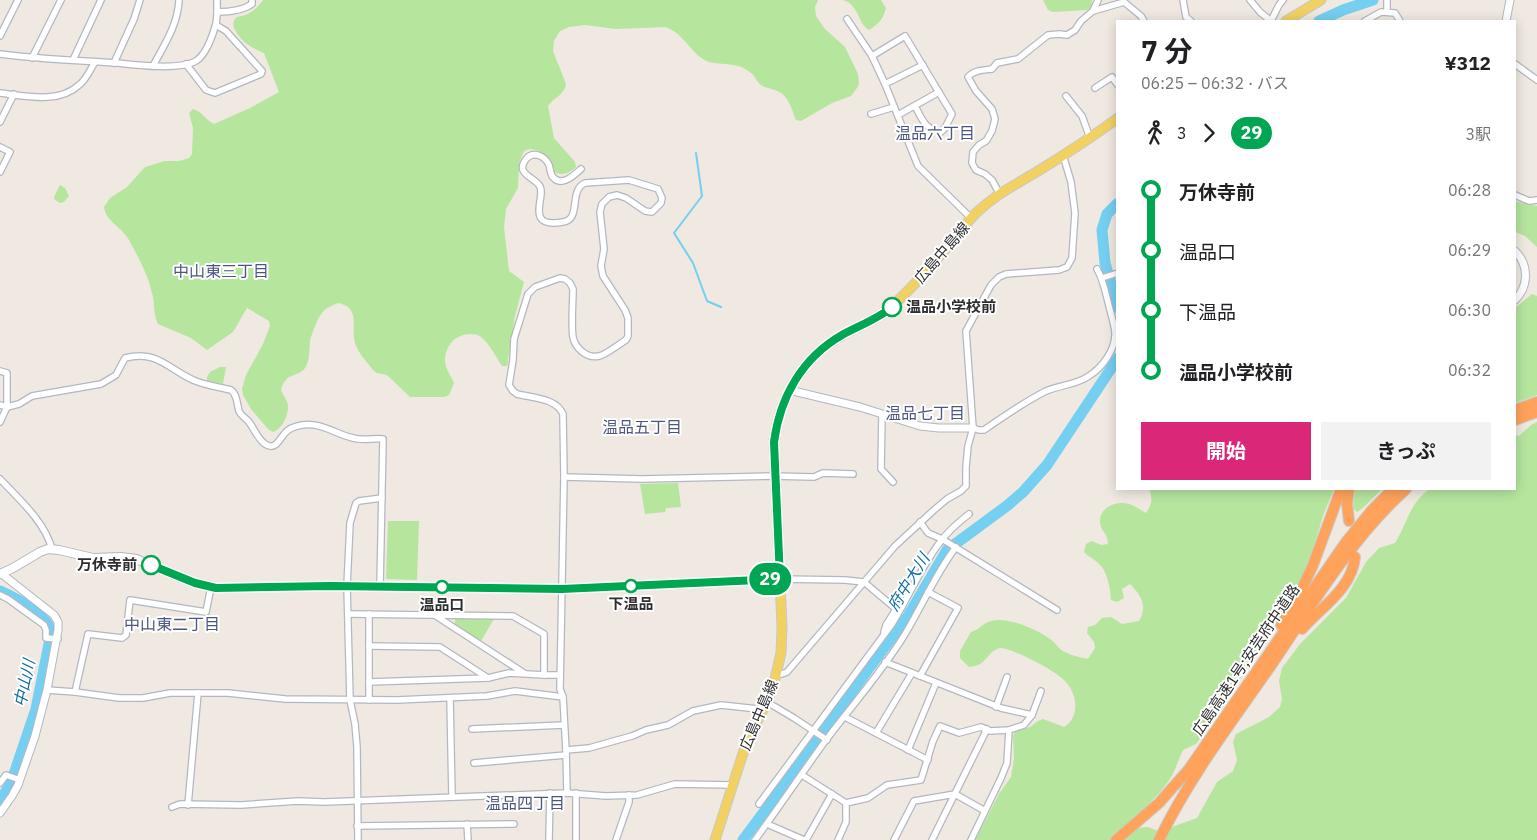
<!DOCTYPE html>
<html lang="ja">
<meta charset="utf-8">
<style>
body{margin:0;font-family:"IBM Plex Sans","Noto Sans JP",sans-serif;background:#f2f2f2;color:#202124;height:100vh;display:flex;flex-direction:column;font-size:19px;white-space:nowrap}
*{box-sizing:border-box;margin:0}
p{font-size:16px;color:#757577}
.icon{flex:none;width:28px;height:28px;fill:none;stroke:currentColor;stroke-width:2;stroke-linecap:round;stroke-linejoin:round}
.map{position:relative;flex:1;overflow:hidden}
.drawer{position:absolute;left:1116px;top:20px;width:400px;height:470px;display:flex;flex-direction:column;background:#fff;border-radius:0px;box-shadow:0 2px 12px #0003}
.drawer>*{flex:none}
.badge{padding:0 10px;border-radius:16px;font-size:18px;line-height:32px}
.map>.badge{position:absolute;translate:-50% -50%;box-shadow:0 0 0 2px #fff}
.legs{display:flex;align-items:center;gap:8px;height:55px;padding:0 25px;font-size:16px}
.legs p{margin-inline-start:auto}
.head{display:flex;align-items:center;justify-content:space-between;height:85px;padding:0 25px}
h1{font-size:28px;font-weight:700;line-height:38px}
.cta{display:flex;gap:10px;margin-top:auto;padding:10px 25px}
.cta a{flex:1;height:58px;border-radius:0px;background:#db2777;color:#fff;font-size:20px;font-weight:700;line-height:58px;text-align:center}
.cta a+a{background:#f2f2f2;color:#202124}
ul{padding:0 25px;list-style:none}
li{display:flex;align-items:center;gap:18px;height:60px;font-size:19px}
li i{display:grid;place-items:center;width:8px;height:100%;margin:0 6px;background:currentColor}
li i::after{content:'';width:12px;height:12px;margin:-6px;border:4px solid;border-radius:50%;background:#fff}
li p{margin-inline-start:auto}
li:first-child i{background:linear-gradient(#0000 50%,currentColor 0)}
li:last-child i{background:linear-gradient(currentColor 50%,#0000 0)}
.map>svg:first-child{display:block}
.green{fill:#b6e59e}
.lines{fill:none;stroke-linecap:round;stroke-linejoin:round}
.stream{stroke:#75cff0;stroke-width:2}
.river{stroke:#75cff0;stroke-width:11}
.minor-casing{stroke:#b4b7c1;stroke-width:8}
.tertiary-casing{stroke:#b4b7c1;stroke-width:9}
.secondary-casing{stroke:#b4b7c1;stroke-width:10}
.primary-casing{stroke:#c9c9c9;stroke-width:11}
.motorway-casing{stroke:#c9c9c9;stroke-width:12}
.minor{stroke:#fff;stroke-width:5.5}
.tertiary{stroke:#fff;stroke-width:7}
.secondary{stroke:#fff;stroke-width:8}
.primary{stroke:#f2d163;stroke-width:9}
.motorway{stroke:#ffa35c;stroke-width:10}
.line-1-casing{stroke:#fff;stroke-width:11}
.line-1{stroke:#00a651;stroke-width:8}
.stop-1-dot{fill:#fff;stroke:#00a651;stroke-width:2.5}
.labels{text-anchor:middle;stroke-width:4;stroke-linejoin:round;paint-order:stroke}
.street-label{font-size:15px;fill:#2e2e2e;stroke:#fff}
.stop-label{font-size:15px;font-weight:bold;fill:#2e2e2e;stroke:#fff}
.neighbourhood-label{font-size:16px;fill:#4d5680;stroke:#fff}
.water-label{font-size:16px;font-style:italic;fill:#0d6fa3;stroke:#fff}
</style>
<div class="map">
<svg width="1537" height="840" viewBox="0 0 1537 840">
<rect width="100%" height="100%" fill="#efe9e1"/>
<g class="green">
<path d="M263,0H818L815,7L816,16L825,29L845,47L858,74L859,84L857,88L851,96L832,103L801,121L796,120C792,109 788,94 775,90C770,88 765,88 761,85C757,82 756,79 754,76C749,70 741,66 733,65C724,63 712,65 703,59C689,50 682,32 665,27L616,29L585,25L569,27L560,31L554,41L553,51L566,84C564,96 554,97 548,106L554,138L575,162L576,167C569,174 562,176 554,172C553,168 552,163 550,160C544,152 533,146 524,151L519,163L518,188L506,209L504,227L509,271L524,282L515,316L507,366H502C496,357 490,344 481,337C473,331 457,335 452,342C447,347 445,354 445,361C445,368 451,376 454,383L449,395L444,397H410L387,375L377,373L373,370C367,362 358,353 355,343C350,327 362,308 338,303C333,305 325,308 322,313C318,317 311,336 310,341C309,350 310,360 305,368C298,378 286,371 281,390C283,395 287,400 288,405C289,415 282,429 273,432L268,429L251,409L243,395L242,389L246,375L263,344L270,326L269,321L247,308L233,332L207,350L191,338L158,324C153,314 155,303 152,293C148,274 138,257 129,240C122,227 106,222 104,207L110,198L127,187L145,167L165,161H179L189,158L192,154L193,128L189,113L193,109C202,111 205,120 214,124L250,108L279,92L264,53C260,51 254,49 250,46C243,42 226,25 237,17C240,16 243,16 245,15C253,12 258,7 263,0Z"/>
<path d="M842,0H881L886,8C883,19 879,24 869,30C857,23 859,3 842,0Z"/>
<path d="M1043,0H1092L1091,8L1087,10L1053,12L1048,10Z"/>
<path d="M60,185L65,188L69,196L64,202L60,203L54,199V197Z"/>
<path d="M1515,201L1537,206V247L1525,236L1515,232Z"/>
<path d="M1532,294L1537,296V395L1515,403V308Z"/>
<path d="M220,367H226L223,384L207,381V377L210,372Z"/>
<path d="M1537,422V840H1164L1169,828L1197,818L1217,782L1233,771L1237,760L1233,742L1236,734L1269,717L1280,707L1282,699L1279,681L1282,668L1300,644L1346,598L1366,562L1379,548L1395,543C1408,522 1408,506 1429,489H1515V435L1519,436L1531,425Z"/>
<path d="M678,483L681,507L666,508L665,512L645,514L640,484Z"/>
<path d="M1149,489H1334L1323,516L1314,546L1302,577L1286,605L1219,713L1196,744L1183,750L1172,776L1162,790L1145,808L1141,816L1111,840H975L999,794L1011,777L1014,758L1013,736L1015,732L1030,727L1038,721L1043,719L1064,727C1081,717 1077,692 1064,680C1054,670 1014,649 1001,648C992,648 987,660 980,664C977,666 972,666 969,667L960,658V651L971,632C979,630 983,623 991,621C1007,616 1038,630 1050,639C1056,643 1059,650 1065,652C1072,656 1080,657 1088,659L1095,648L1094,642L1087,633L1088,627L1095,625L1102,618L1111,617L1122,624L1139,621C1148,606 1141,595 1130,584L1122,589L1124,598L1117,602L1111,600C1111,591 1107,571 1100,565C1096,560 1089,557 1084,552L1086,544L1092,541L1101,545L1108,544C1108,533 1100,531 1100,522C1099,508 1116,500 1129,504C1134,505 1140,510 1146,513C1152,504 1153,499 1149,489Z"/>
<path d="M1355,489H1382L1363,508L1357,512L1353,508Z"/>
<path d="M388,521H419L417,580L386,579Z"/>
<path d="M455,618L494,619L481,641L455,625Z"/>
<path d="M1148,827L1158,831L1154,840H1121L1136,828Z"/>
</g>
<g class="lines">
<path class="stream" d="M696,153L702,196L674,233L693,263L707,301L721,307"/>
<g class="river">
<path d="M1319,21L1343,10L1373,0"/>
<path d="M1118,203L1107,214L1102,230L1105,263L1118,308"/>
<path d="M0,591C17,599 49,614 51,634L36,709L11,783L0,801"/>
<path d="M743,840L800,764L869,668L908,616L947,550L1008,505L1023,492L1047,465L1118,358"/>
</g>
<g class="minor-casing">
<g id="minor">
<path d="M1183,0L1186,17L1191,21"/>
<path d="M1250,0L1260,12L1271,21"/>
<path d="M1387,0V12"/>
<path d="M1093,11L1124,2L1141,16L1144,21"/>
<path d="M217,12C228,12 242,11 252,4V0"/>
<path d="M847,19L872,56L885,84L918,166L971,218"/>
<path d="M1271,21L1279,5L1283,0"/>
<path d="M1365,21L1381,12L1395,13L1400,21"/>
<path d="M0,36L18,0"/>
<path d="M0,54C39,59 79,61 118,63C137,65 177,70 194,62C205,57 212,37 215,27C218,19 217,8 217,0"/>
<path d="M872,56L905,36L952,114L945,128L941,132C925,130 922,119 915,106"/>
<path d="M32,58L61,0"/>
<path d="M73,60L101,0"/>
<path d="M114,63L134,19L140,0"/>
<path d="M186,64L206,90L215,93L261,74L262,71L226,31L216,25"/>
<path d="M1515,64L1537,80"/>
<path d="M153,66C164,45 178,25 179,0"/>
<path d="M885,84L923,65"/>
<path d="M1095,88L1112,77L1118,85"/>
<path d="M0,93C26,96 59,104 79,85C86,80 90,70 95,62"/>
<path d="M1066,96L1082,116L1090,138"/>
<path d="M871,114L894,107"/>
<path d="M898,115L939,92"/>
<path d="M0,122L14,94"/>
<path d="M0,147L10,152L0,172"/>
<path d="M999,193L992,180L985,174L976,170L972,163L973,152L979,145L986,141L992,131L995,119L992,109L976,91L968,77C974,70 984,70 992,69L997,63L1018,59L1048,35L1059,34L1067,35L1075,30L1081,21L1093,11L1098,0"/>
<path d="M1515,195L1529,201L1537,200"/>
<path d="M1102,278L1118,273"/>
<path d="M0,371L7,373V407L19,404L32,396L101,384L116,375L125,358C157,350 167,368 193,380C204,385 219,387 231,390C237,394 237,404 239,411C241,416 246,418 249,422C255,430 257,438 265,444C275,451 279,440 285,433C289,428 296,426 302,425C321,422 335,434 353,438C363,441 373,438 383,439L380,587"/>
<path d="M0,405L7,407L0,422"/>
<path d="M882,415L881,469L893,482"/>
<path d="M973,428L979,430H984C1004,416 1024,402 1046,391C1060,385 1076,385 1089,376C1103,367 1116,349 1115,332C1114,322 1110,311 1108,302C1105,290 1103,279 1097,269"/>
<path d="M564,477L642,479L771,476L814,477L823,473L853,474"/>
<path d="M0,479C19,499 45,522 52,549"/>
<path d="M920,522L928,533L942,539L1057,610"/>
<path d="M779,579L845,580L864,582L896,609L886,625L884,632"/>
<path d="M0,595L8,599L44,625L46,630V638L58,639"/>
<path d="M348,614L513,616L544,634V675H560"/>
<path d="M433,614L524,673"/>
<path d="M369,646L440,647L488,678"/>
<path d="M885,662L1001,708L1032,715"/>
<path d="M777,674H782L787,672L895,546L934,510L947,499L961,491L966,486V467L968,446L973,428L966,331L991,285L999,277L1006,274L1059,270L1067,267L1072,258L1075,213L1071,182L1063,155"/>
<path d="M920,676L958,608L928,592"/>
<path d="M369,682L488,678L509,673L544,675"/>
<path d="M47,690L75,692L119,698H143L170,693H228L285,699L397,700L487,696L515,691L563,697"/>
<path d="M75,692L88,634L122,638L126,635L130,600L206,612L211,587"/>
<path d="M450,698L452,797"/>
<path d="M369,700V614"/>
<path d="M767,702L794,718L827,740"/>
<path d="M996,707L1007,677"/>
<path d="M845,717L928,760"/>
<path d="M472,729L564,725"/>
<path d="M876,733L912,673"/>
<path d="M566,750L589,748L632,736L646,730L668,725L693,711L721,705L758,709L761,711"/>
<path d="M908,750L936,683"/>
<path d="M474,763L566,755"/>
<path d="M802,775L846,803V822L838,840"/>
<path d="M0,783L6,775L20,780"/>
<path d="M567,793L566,750L563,697L560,689L564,477L563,414C556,398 533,398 517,394L513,391L509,385L513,360L514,339L528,294L535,287L560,278L565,279L570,283L573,289C573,302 571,325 573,337C575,348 587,359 599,356C606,355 619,344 626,340L628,336V318L625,310L603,276L601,266L604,249L600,212L602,204L609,197L617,195L626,198L645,211L652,212L661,203L662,198L658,189L629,180L585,183C568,191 582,219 563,222C522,229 548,195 539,185C533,177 514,173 527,158C534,151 545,156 549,165C550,168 550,172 552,176C561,188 573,176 581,169"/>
<path d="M846,803L868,798L887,785L921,780L933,741L940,726L959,733L981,727L990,731L1009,730L1024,725L1032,715L1041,691"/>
<path d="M759,804L892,624C909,597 921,566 941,541C948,531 959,522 969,514"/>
<path d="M188,805L198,693"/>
<path d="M172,807L180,804L241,805L298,801L324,802L567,793L606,796L637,795L675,784L732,785"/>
<path d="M467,824L468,840"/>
<path d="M767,824L804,840"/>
<path d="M357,826L514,824"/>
<path d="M358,840L357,747L355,724L350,700L347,586L350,523L356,503L359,501L382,498"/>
<path d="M549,840L550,793"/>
<path d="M576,840V793"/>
<path d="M616,840L629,802V795"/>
<path d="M755,840C779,807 802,773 826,740C851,707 879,675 902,639C921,609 934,576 956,547"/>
<path d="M806,840L832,794"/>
<path d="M894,840L914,801L955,794L985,811"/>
<path d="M932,840L987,729"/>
<path d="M971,840L1001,778L1007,763L1009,730"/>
</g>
</g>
<g class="tertiary-casing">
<g id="tertiary">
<path d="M1506,21L1510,0"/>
<path d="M1515,251C1529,265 1529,286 1515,300"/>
<path d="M789,390L860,407L920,426L939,428H973"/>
<path d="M0,813L12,796L18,785L35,736L47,690L58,630V622L54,615L2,574"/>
</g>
</g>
<g class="secondary-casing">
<path id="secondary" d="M0,574L13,568L40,552L48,549L59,550L93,558L121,557L136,559L195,583L216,588L330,586L562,589L779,579"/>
</g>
<g class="primary-casing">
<g id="primary">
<path d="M1286,21L1321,0"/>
<path d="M715,840L747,741L767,702L774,683L781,653L782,627L774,442C780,397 802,357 843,335C859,326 879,319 892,306C915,286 934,262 954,239C961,230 968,221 976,213C996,194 1015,185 1038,171C1066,154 1092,137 1118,118"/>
</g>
</g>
<g class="motorway-casing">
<g id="motorway">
<path d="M1515,410L1537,402"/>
<path d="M1515,420L1537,412"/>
<path d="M1349,489L1347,504L1349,521"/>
<path d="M1281,625L1300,593L1313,565L1341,489"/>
<path d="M1302,629C1321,607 1352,589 1355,557"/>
<path d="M1116,840L1159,803L1189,769L1346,542L1372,510L1393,489"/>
<path d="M1159,840C1189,778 1231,723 1270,667C1312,605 1351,539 1406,489"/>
</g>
</g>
<use href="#minor" class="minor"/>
<use href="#tertiary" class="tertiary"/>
<use href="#secondary" class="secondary"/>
<use href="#primary" class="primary"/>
<use href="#motorway" class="motorway"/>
</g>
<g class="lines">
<g class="line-1-casing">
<path id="line-1" d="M151,565L195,583L216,588L330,586L562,589L780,579L774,442C780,397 802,358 842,335C858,326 878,319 892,307"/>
</g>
<use href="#line-1" class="line-1"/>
</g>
<g class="stop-1-dot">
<circle cx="892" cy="307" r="9"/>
<circle cx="151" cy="565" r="9"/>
<circle cx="631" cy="586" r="6"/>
<circle cx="442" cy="587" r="6"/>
</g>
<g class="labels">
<g class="street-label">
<text transform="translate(942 253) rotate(-49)" y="5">広島中島線</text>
<text transform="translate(1246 660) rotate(-56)" y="5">広島高速1号;安芸府中道路</text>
<text transform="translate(759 715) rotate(-67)" y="5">広島中島線</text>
</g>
<g class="stop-label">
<text x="906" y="312" text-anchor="start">温品小学校前</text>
<text x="137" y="570" text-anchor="end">万休寺前</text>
<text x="631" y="609">下温品</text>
<text x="442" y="610">温品口</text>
</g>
<g class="neighbourhood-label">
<text x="935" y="139">温品六丁目</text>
<text x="221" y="277">中山東三丁目</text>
<text x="925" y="419">温品七丁目</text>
<text x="642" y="433">温品五丁目</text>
<text x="172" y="630">中山東二丁目</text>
<text x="525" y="809">温品四丁目</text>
</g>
<g class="water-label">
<text transform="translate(908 582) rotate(-58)" y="6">府中大川</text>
<text transform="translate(24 683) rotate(-78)" y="6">中山川</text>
</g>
</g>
</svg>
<b class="badge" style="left:770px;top:579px;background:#00a651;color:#fff">29</b>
<section class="drawer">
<div class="head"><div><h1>7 分</h1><p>06:25 – 06:32 · バス</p></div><b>¥312</b></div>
<div class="legs"><svg class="icon" aria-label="walk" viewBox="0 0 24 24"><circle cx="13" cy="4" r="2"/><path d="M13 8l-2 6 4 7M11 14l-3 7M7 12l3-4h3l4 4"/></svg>3<svg class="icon" aria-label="forward" viewBox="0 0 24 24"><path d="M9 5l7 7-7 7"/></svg><b class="badge" style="background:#00a651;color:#fff">29</b><p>3駅</p></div>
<ul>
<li><i style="color:#00a651"></i><b>万休寺前</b><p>06:28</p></li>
<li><i style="color:#00a651"></i><span>温品口</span><p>06:29</p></li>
<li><i style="color:#00a651"></i><span>下温品</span><p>06:30</p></li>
<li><i style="color:#00a651"></i><b>温品小学校前</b><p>06:32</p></li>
</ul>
<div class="cta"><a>開始</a><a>きっぷ</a></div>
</section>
</div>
